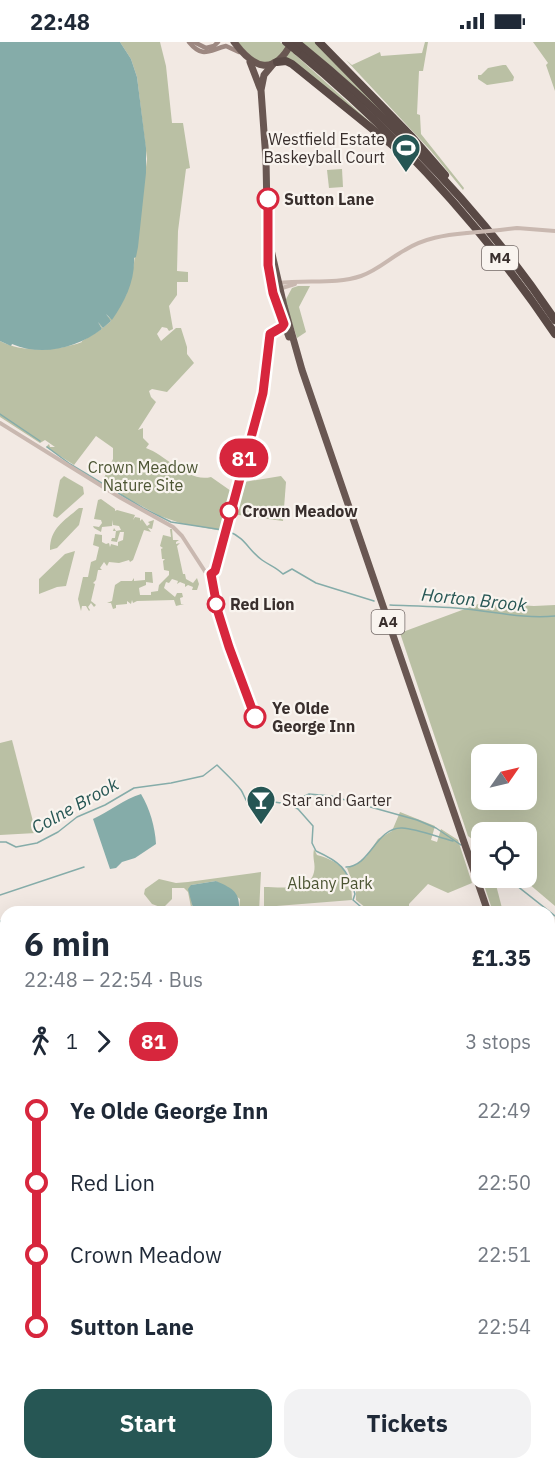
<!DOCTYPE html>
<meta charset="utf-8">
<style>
body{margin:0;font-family:"IBM Plex Sans",sans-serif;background:#f2f2f3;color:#1f2937;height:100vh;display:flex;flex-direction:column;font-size:22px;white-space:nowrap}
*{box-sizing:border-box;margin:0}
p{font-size:20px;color:#747a83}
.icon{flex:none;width:33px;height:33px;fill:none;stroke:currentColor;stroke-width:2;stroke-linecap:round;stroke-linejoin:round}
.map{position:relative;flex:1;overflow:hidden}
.sheet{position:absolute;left:0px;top:864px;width:555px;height:564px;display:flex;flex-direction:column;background:#fff;border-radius:18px 18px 0 0;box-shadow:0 6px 24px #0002}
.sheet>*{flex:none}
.badge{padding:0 12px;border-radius:20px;font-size:21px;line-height:39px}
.needle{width:39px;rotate:56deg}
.tools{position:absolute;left:471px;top:702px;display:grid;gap:12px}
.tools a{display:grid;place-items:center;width:66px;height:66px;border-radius:12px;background:#fff;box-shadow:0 6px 24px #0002;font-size:30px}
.map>.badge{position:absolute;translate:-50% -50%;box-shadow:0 0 0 3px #fff}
.legs{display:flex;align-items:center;gap:9px;height:66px;padding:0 24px;font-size:20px}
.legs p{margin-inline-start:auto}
.head{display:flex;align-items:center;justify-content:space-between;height:102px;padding:0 24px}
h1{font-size:33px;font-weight:800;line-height:45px}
.cta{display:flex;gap:12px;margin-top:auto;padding:12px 24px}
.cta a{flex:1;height:69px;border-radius:18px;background:#265654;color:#fff;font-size:24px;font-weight:800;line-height:69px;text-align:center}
.cta a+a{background:#f2f2f3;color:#1f2937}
ul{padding:0 24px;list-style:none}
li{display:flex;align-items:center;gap:21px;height:72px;font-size:22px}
li i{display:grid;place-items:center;width:9px;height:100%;margin:0 8px;background:currentColor}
li i::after{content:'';width:15px;height:15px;margin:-8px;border:4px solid;border-radius:50%;background:#fff}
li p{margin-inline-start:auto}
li:first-child i{background:linear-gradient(#0000 50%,currentColor 0)}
li:last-child i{background:linear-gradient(currentColor 50%,#0000 0)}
.status{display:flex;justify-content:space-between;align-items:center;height:42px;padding:0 30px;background:#fff;direction:ltr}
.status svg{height:16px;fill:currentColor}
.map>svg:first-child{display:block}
.green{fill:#bac0a4;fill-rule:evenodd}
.water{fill:#85aca9}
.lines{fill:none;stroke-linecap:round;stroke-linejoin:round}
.stream{stroke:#85aca9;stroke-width:1.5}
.river{stroke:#85aca9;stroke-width:5}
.tertiary{stroke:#c9b8b0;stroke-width:4}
.secondary{stroke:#9d8881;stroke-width:4.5}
.trunk{stroke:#695752;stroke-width:7}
.motorway{stroke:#594945;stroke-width:8}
.rail-casing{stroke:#392f2d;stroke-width:4}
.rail{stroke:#f9f4ef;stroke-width:1.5;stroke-dasharray:4.5;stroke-linecap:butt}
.tertiary-bridge{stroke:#c9b8b0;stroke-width:4}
.motorway-bridge{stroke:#594945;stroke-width:8}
.line-1-casing{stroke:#fff;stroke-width:14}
.line-1{stroke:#d7263d;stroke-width:9}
.stop-1-dot{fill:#fff;stroke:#d7263d;stroke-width:3}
.labels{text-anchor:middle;stroke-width:4.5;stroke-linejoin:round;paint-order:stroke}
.shield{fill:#f9f4ef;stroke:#736a67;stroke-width:1.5}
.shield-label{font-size:15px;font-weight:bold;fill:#392f2d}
.poi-label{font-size:16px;fill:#392f2d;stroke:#f9f4ef;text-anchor:end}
.stop-label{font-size:16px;font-weight:bold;fill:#392f2d;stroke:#f9f4ef;text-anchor:start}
.park-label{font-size:16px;fill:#4c5533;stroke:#f9f4ef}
.water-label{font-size:18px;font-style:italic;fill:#265654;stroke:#f9f4ef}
</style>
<div class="status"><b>22:48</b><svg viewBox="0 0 49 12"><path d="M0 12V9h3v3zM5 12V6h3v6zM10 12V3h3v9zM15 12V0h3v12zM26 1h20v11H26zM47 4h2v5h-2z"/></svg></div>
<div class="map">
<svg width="555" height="1428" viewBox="0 0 555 1428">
<rect width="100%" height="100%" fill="#f2e9e3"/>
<g class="green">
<path d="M120,0H160L166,24L172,81H183L190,126L186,127L178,189L177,229L188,230V240H177V253L169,264L173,287L169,289L167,286L162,285L157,292L161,299L176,286H181L187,305V312L194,321L167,350L152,347L149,349L151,355L156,360L138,388L143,386V396L149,402L146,406C166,413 188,441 211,435L231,449L222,489L180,481L160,474L101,442L113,417V406L96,394L74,423L46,405L49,402L50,405H55L45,398L40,401L0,375V299C22,311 58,309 82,300L80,294L82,299L102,287L98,280L103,286L111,279L105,273L112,277L126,253L134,221L147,117L137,35L131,17Z"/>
<path d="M237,0H280L287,5C268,34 254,18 237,0Z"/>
<path d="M301,0H317L403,90L338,30Z"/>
<path d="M425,0H428L423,29H419L417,72L420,73L421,92L464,146L463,148L431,109L346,18L352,23L380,10L381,14L422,11Z"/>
<path d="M533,0H555V49L546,23L548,21Z"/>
<path d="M290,8L389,97L284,16Z"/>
<path d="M503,23H506L514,35L513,39L487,43L478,37V33H481L488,26Z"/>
<path d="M342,127L343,145L329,146L327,128Z"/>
<path d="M298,244H310L299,265L306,290L297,296L285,259L292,246Z"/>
<path d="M64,434L83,445L84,452L57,476L53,474L60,438Z"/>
<path d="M281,434L286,440L283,479L231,472L238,441Z"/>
<path d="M101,457L115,467V469L117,468L135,473L133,478L135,475L140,476V479L142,477L147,484L150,482L148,480L154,478L152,487L148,486L151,490L144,488L133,518L130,520L129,518L119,521L109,520L107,524L104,520L100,526L102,528H98L96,538L93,541L95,542L91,559L96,563L94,565L91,561L88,565L90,568L89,569L86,564H82L81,569L78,557L83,535H88L91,520L96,518L99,505L93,503L95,492L102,493V500L106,502L109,501L110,505L111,502L118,504V500L123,498L124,490H120L117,500L111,499L112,496H115L116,489H113L114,486L116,489L121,488L119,484L113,483V478L112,484L102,485L101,490L94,486L93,484L99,485L102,481L101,478L94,477L98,458Z"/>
<path d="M79,466H83L79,483L57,506L50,508C50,486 64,479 79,466Z"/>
<path d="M170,487H172L173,498H179L176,500V502L180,501L177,504L183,532H185L186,537L193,541L197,536L199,542L197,548H192L193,545L188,543L185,545V542L180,540L177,542L178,539L172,537L169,541L166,540L164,546L175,555L177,551H182L183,555L180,556L181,562H184L176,564L174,558L137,559L133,561L132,558L131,562L127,559V562L116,563V566L113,567L111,561H107L112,559L115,543L121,539H132L134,536V539L145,538V530H152L153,541L146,540V543L139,546L140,553H151V550L158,549L159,543L169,533V529L164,528L163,519L165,517H162L161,507L163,506L160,504L163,493L171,495Z"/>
<path d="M75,509L66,544L57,545L39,552V537L65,512Z"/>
<path d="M481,561L534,564L555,563V864L522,836H526V790H482L481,804L468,794L400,591ZM482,712H526V758H482Z"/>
<path d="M12,698L36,791L0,793V701Z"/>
<path d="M400,770L435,784L431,798L437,800L441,787L458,798L472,841L448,851L428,842L409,862V870H369L366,866L356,858V849L347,826L357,822L366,815L378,797L392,789Z"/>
<path d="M314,807L317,813C342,820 352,831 352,858L264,865V845C279,845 310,850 314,830C316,822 312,817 314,807Z"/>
<path d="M261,830L259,870H239L240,857L216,839L191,843L192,865L194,870H192L188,850L184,846H172V857L163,866L152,862L144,852L145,847L159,837L176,841L188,840Z"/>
<path d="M489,836L495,839L503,870H493L485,846Z"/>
<path d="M0,882L6,885V957L0,961Z"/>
<path d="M549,1063L555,1081V1126L549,1127Z"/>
<path d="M549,1134H555V1256L549,1257Z"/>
<path d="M555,1282V1428H535L532,1422H549V1283Z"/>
<path d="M6,1372V1422H27L24,1425L0,1428V1376Z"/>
<path d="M36,1422H107L113,1423L33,1428Z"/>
<path d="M259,1422H477L480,1428H406L405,1426L396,1428H255Z"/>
</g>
<g class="water">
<path d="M0,0H120L131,17L137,35L146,106V131L138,205L136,215L134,216C135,239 125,259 112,278L106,272L111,279L103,286L98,280L102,287C77,306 42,315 12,302L11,304L0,299Z"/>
<path d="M141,752C150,767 155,785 156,802L135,816L122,820L116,826L110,827L93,777C109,770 124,757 141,752Z"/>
<path d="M216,839C234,847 240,850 239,870H194L188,847L191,843Z"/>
</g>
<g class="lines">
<g class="stream">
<path d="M0,372L40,399"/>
<path d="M47,405L70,422L143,466L171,480L223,488"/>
<path d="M228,489C247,497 247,507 262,518C269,523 276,525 283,532L292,527L316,541L374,559"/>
<path d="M390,563C415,564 441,564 466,567C496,570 525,577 555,574"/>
<path d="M289,762L298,767L313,784L312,801L316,809C340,820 347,826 355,852L353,858L367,870"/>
<path d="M0,800H6L16,805L37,801L58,790L77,775L105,763L134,746L171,741L203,734L217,723C225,731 234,739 241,748C245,754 245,760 251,764L267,759L288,762L309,752L331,754L417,778L436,786L461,803"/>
<path d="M470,809L482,817"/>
<path d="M346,825C370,825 376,785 402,786C418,787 437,795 453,799"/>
<path d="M507,836L555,874"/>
<path d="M0,853L84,825"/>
<path d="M0,879L6,882"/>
</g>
<g class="river">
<path d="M549,1287L555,1285"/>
<path d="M0,1367L6,1362"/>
</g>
<g class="tertiary">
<path d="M500,188L517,186L555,189"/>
<path d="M278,241C305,237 335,243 361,234C378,228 390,216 405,208C424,196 445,193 467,191"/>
<path d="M272,242L282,246L295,242"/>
<path d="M270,299L274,294L288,288"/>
<path d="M0,381L121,456L173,485L182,494L206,531L211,532L215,529L263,351L270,292L285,286"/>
<path d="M0,1089L6,1086"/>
<path d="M486,1422L488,1428"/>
</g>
<g class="secondary">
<path d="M189,0C203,17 209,8 226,4L239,10"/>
<path d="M194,0L206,6L214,4L218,0"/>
</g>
<g class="trunk">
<path d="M234,0C254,27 274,35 292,0"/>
<path d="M250,20L260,46"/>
<path d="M274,21L264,33L261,48L266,118L268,221L273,251L289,295"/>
<path d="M269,199L284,264L302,328L488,870"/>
<path d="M549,1039L555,1058"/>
<path d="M549,1054L555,1070"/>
</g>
<g class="motorway">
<path d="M296,0C394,79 485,173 555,278"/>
<path d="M319,0L412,95L445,133"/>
<path d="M297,9C396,91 483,185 555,292"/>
<path d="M277,20L286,19L292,22L407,115"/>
<path d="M549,1265L555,1264"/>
<path d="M549,1276L555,1275"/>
<path d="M28,1428L33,1422"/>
<path d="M111,1428L136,1422"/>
<path d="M146,1428L161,1422"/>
<path d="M167,1428L182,1422"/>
<path d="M248,1428L252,1422"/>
</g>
<g class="rail-casing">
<path id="rail" d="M549,1133L555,1132"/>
</g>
<use href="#rail" class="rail"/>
<path class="tertiary-bridge" d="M467,191L500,188"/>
<g class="motorway-bridge">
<path d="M286,0L297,9"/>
<path d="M201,1422L204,1428"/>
<path d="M208,1422L211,1428"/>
</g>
</g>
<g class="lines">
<g class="line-1-casing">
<path id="line-1" d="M255,675L229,605L218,570L211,532L215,529L263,351L270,292L282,285L284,282L273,251L268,223V157"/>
</g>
<use href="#line-1" class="line-1"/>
</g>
<defs>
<g id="stadium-pin" transform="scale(1.5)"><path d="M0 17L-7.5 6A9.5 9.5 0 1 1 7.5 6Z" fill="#265654" stroke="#f9f4ef"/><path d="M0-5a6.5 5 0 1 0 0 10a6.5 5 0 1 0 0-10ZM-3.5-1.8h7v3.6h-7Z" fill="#fff"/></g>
<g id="bar-pin" transform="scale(1.5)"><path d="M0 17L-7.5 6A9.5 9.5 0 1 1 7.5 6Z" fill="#265654" stroke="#f9f4ef"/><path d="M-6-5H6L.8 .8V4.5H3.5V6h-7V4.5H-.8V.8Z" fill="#fff"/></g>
</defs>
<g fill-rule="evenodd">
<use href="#stadium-pin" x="406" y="106"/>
<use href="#bar-pin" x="261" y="758"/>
</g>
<g class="stop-1-dot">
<circle cx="268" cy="157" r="10"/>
<circle cx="229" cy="469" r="8"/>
<circle cx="216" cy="562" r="8"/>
<circle cx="255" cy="675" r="10"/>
</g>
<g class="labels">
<g class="shield">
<rect x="482" y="204" width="36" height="24" rx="4.5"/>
<rect x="371.5" y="568" width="33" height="24" rx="4.5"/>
</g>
<g class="shield-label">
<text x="500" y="221">M4</text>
<text x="388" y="585">A4</text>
</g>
<g class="poi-label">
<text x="385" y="103">Westfield Estate<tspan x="385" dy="18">Baskeyball Court</tspan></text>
<text x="282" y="764" text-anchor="start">Star and Garter</text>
</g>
<g class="stop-label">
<text x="284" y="163">Sutton Lane</text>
<text x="242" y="475">Crown Meadow</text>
<text x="230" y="568">Red Lion</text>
<text x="272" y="672">Ye Olde<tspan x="272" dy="18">George Inn</tspan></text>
</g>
<g class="park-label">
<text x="143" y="431">Crown Meadow<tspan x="143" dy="18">Nature Site</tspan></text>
<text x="330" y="847">Albany Park</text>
</g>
<g class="water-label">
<text transform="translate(474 558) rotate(6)" y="6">Horton Brook</text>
<text transform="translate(75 764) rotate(-29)" y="6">Colne Brook</text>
</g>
</g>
</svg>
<div class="tools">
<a><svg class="needle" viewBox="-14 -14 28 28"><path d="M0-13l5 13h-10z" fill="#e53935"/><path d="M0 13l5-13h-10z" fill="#747a83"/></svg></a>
<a><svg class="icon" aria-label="locate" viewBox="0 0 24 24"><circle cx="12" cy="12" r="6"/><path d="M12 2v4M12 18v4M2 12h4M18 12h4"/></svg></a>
</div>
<b class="badge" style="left:244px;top:416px;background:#d7263d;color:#fff">81</b>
<section class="sheet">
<div class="head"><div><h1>6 min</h1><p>22:48 – 22:54 · Bus</p></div><b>£1.35</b></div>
<div class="legs"><svg class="icon" aria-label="walk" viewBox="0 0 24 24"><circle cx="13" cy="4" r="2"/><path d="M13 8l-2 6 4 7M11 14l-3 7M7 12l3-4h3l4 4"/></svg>1<svg class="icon" aria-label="forward" viewBox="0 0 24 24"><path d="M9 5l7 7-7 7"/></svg><b class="badge" style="background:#d7263d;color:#fff">81</b><p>3 stops</p></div>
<ul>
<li><i style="color:#d7263d"></i><b>Ye Olde George Inn</b><p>22:49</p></li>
<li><i style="color:#d7263d"></i><span>Red Lion</span><p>22:50</p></li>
<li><i style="color:#d7263d"></i><span>Crown Meadow</span><p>22:51</p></li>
<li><i style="color:#d7263d"></i><b>Sutton Lane</b><p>22:54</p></li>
</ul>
<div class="cta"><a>Start</a><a>Tickets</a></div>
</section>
</div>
